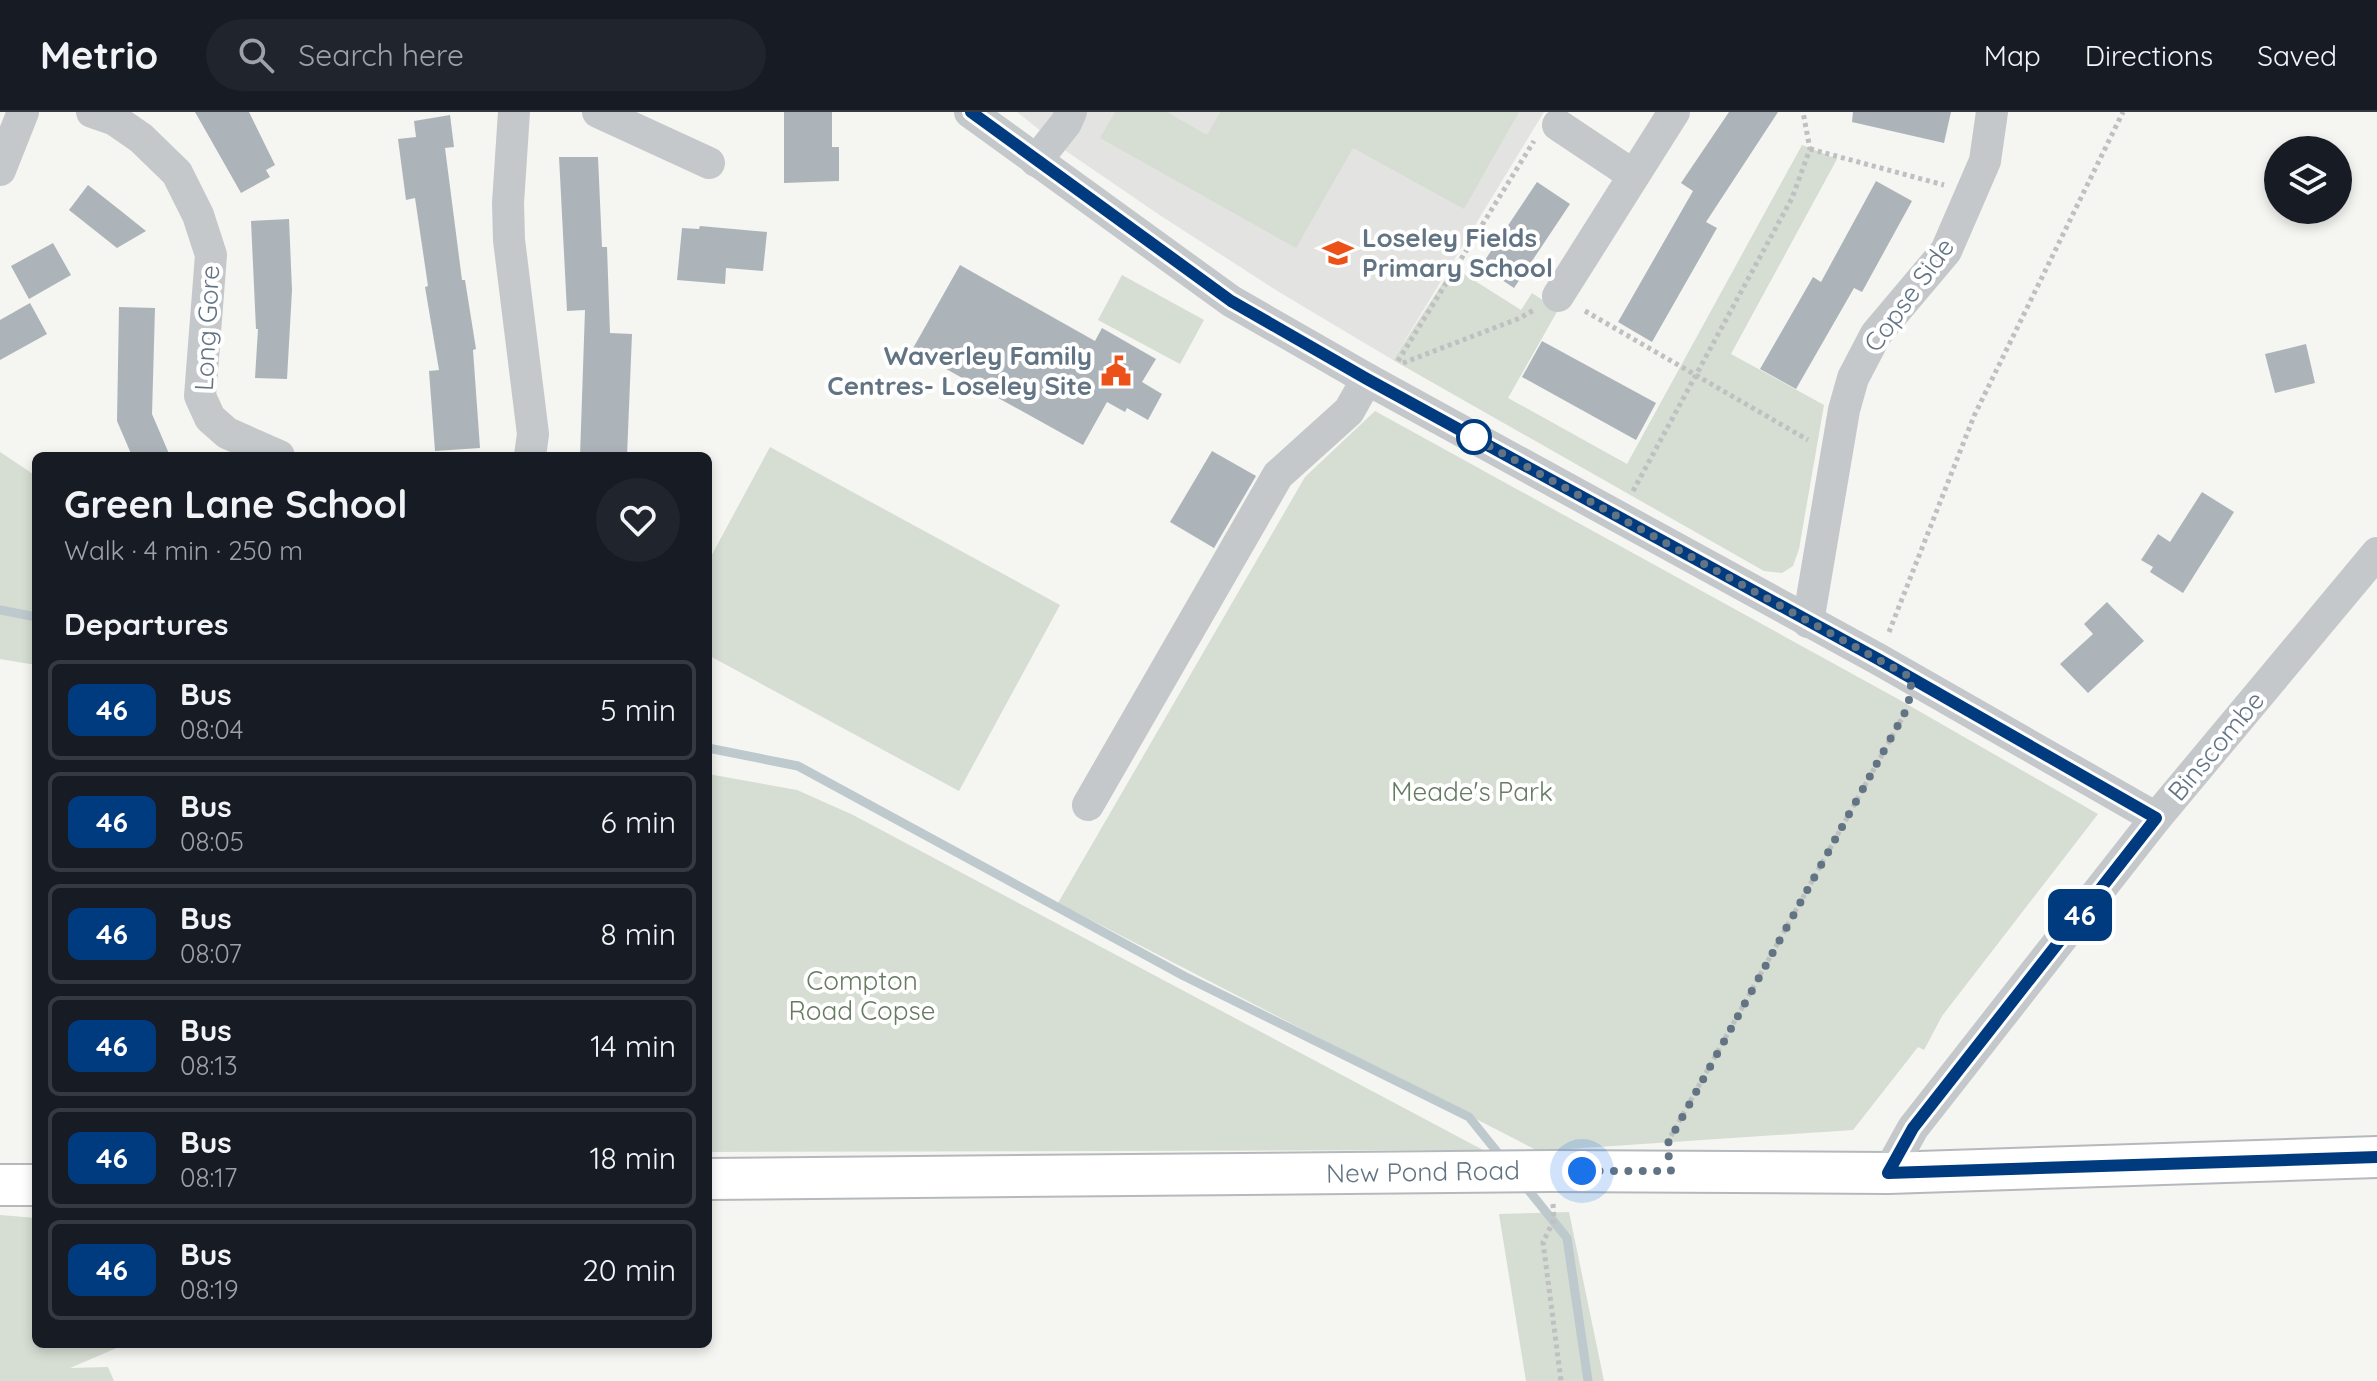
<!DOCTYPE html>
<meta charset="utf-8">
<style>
body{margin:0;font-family:Quicksand,sans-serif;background:#20242c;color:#f1f3f6;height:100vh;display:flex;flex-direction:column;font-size:30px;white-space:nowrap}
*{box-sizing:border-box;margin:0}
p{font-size:26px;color:#9ea1a6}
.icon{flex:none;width:44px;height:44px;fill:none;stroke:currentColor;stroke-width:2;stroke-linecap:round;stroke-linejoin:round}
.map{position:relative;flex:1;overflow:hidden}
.panel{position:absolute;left:32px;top:340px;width:680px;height:896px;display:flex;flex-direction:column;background:#171b24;border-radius:12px;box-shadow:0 4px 12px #0003}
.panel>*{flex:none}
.badge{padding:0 16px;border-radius:12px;font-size:28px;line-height:52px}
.controls{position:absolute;left:2264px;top:24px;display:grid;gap:16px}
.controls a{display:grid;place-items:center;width:88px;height:88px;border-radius:50%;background:#171b24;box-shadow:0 4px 12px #0003;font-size:40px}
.you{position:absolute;width:40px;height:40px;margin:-20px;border:6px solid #fff;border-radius:50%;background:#1a73e8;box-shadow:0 0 0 12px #1a73e833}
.map>.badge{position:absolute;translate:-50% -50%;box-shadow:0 0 0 4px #fff}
h2{padding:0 32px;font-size:30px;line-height:72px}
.round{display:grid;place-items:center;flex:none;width:84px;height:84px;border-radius:42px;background:#20242c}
.summary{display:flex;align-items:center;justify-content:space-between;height:136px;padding:0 32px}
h1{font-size:38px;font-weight:800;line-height:60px}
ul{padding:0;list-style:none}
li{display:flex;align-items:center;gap:24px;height:100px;margin:0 16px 12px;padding:0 16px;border:4px solid #363941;border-radius:12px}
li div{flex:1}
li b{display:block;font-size:30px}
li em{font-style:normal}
li .badge{min-width:88px;font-weight:700;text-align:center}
header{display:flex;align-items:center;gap:48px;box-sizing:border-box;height:112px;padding:0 40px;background:#171b24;border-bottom:2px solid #363941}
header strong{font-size:38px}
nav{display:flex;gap:44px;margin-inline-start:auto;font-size:28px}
.search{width:560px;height:72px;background:#20242c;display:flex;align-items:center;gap:20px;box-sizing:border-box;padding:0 28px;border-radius:44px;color:#9ea1a6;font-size:30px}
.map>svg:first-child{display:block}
.built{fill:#e3e4e2}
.green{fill:#d6ddd2}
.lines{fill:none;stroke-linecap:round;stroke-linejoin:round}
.stream{stroke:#bec9ce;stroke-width:9}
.building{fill:#acb4ba}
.major-casing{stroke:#b5b9bd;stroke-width:44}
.path{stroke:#bec0c2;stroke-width:5;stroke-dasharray:4 4;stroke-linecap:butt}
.minor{stroke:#c4c8cb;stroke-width:32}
.major{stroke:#fff;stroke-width:40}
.line-casing{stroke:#fff;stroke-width:18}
.line{stroke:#003b80;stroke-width:12}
.walk{stroke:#627484;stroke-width:8;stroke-dasharray:0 14.4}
.stop-dot{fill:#fff;stroke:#003b80;stroke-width:4}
.labels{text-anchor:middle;stroke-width:8;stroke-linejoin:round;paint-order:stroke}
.poi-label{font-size:26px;font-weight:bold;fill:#627484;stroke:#fff;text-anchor:start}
.street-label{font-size:26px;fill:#627484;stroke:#fff}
.park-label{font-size:26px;fill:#667b62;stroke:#fff}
</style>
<header>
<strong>Metrio</strong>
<div class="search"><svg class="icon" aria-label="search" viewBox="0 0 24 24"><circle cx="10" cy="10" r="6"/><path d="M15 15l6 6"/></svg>Search here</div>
<nav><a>Map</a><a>Directions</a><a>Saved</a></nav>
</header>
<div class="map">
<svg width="2377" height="1269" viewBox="0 0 2377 1269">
<rect width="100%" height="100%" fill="#f5f5f1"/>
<path class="built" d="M1017,0H1544L1393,248L1279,180L1158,102L1066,39Z"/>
<g class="green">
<path d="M1115,0H1167L1207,23L1220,0H1519L1464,97L1353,36L1296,136L1100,26Z"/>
<path d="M1802,33L1837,47L1731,242L1824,293L1799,437L1793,454L1782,461L1764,459L1393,248L1453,155L1521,198L1532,181L1558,198L1508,286L1627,352Z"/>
<path d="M1122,163L1204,208L1180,252L1098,208Z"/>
<path d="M1375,299L1898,587L2098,702L1942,904L1924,938L1918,935L1853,1018L1538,1039L1058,791L1305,365Z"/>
<path d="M770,335L1060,493L959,679L708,543V450Z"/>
<path d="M0,340L36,364V553L0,547Z"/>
<path d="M708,662L797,678L853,703L1483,1038L708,1040Z"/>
<path d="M1569,1100L1604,1269H1526L1499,1102Z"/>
<path d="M0,1103L36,1106V1232H126L70,1256L108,1255L114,1269H0Z"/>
</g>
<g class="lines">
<g class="stream">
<path d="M0,498L36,505"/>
<path d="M708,636L798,654L1184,864L1469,1005L1502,1046"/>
<path d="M1522,1070L1567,1126L1588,1269"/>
</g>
</g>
<g class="building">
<path d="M195,0H249L275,53L266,58L270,65L241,81Z"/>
<path d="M784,0H832V35H839V69L784,71Z"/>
<path d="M1729,0H1778L1706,110L1717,116L1652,230L1618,210L1693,79L1681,71Z"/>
<path d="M1853,0H1951L1944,31L1852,10Z"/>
<path d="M450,3L454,35L445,36L462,168H465L476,237L473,238L480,336L435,339L429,259L439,258L425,175L428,174L415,86L406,88L398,27L416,25L414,9Z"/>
<path d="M559,45H598L602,135H607L610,221L632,222L627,344H580L585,198L567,199Z"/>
<path d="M1876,69L1912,89L1862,180L1854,176L1796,277L1760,257L1813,165L1821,170Z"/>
<path d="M1537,70L1570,92L1514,176L1481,154Z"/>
<path d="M88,73L121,99L146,119L117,136L69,98Z"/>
<path d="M289,107L292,178L287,267L255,266L258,217H256L251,109Z"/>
<path d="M700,114L767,120L763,159L726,156L725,172L677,168L682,116L699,117Z"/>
<path d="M53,131L71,163L29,187L11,154Z"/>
<path d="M960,153L1095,229L1102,216L1156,247L1142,270L1162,282L1148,308L1127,296L1125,300L1107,290L1083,333L912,238Z"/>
<path d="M30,191L47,222L0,248V208Z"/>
<path d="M119,195L155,196L152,302L170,344H132L117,309Z"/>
<path d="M1542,229L1656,291L1636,328L1522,265Z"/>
<path d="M2306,232L2315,271L2275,281L2265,242Z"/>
<path d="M1212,339L1256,364L1214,436L1170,410Z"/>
<path d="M2202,380L2234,400L2183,481L2150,460L2153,455L2141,448L2158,422L2170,430Z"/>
<path d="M2107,490L2144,529L2088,581L2060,552L2093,522L2084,512Z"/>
</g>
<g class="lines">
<g class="major-casing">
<g id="major">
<path d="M708,1067L1552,1059L1888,1061L2377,1045"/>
<path d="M0,1073H36"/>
</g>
</g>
<g class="path">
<path d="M1810,37L1944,73"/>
<path d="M1585,199L1808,328"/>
<path d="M1398,249L1534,29"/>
<path d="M1403,251L1520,206L1534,198"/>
<path d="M1633,379L1792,86L1810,37L1803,0"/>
<path d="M1889,520L1974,304L2123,0"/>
<path d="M1671,1024L1906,599"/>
<path d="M1553,1092L1554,1108L1543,1130L1561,1269"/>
</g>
<g class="minor">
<path d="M92,0L115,8L141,26L177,61L198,103L211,143L200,284L210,306L227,321L279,344"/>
<path d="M514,0L508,91L509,128L533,322L530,344"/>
<path d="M598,0L709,51"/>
<path d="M970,0L1231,189L1367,267L1878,547L2156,706"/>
<path d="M1558,13L1633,63"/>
<path d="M1036,49L1066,11L1071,0"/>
<path d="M0,58L23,0"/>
<path d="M1558,184L1674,0"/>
<path d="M1808,510L1844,298L1853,266L1876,222L1946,139L1985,49L1992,0"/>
<path d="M1088,693L1278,363L1349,299L1367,267"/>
<path d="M1888,1061L1913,1016L2156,706L2377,441"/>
</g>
<use href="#major" class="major"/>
</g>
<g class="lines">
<g class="line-casing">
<path id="line" d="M971,0L1231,189L1367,267L1878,547L2156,706L1913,1016L1888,1061L2377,1045"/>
</g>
<use href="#line" class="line"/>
<path class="walk" d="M1474,325L1469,323L1912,566L1908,595L1667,1033L1671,1059H1582"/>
</g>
<defs>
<g id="school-bare" transform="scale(2.4)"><path d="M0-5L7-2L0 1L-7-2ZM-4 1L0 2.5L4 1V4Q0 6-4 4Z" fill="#ed511a" stroke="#fff" stroke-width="2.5" paint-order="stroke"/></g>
<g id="civic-bare" transform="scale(2.4)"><path d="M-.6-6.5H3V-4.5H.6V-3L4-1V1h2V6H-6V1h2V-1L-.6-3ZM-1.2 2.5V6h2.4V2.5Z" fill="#ed511a" stroke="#fff" stroke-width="2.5" paint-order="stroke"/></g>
</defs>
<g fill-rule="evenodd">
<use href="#school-bare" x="1338" y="141"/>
<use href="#civic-bare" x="1116" y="259"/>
</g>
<circle class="stop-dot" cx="1474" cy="325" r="16"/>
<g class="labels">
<g class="poi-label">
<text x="1362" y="135">Loseley Fields<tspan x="1362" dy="30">Primary School</tspan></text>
<text x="1092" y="253" text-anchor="end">Waverley Family<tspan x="1092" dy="30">Centres- Loseley Site</tspan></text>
</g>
<g class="street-label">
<text transform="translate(1909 183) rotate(-54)" y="9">Copse Side</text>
<text transform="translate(207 216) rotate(-87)" y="9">Long Gore</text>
<text transform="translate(2216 634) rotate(-50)" y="9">Binscombe</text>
<text transform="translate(1423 1060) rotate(-1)" y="9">New Pond Road</text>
</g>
<g class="park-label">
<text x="1472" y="689">Meade's Park</text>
<text x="862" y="878">Compton<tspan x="862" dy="30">Road Copse</tspan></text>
</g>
</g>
</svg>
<div class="controls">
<a><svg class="icon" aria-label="layers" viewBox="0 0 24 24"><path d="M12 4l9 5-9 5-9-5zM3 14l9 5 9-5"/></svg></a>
</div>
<div class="you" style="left:1582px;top:1059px"></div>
<b class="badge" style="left:2080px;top:803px;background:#003b80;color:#fff">46</b>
<section class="panel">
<div class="summary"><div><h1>Green Lane School</h1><p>Walk · 4 min · 250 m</p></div><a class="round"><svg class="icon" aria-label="heart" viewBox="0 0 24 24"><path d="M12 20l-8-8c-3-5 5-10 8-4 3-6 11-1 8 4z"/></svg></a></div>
<h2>Departures</h2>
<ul>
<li><span class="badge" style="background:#003b80;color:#fff">46</span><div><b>Bus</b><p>08:04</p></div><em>5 min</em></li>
<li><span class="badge" style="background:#003b80;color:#fff">46</span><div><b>Bus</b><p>08:05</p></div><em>6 min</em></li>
<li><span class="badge" style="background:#003b80;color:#fff">46</span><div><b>Bus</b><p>08:07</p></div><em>8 min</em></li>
<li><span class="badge" style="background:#003b80;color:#fff">46</span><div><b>Bus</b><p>08:13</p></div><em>14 min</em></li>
<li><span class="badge" style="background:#003b80;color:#fff">46</span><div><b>Bus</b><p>08:17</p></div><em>18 min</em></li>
<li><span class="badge" style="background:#003b80;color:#fff">46</span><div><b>Bus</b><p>08:19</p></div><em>20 min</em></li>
</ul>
</section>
</div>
